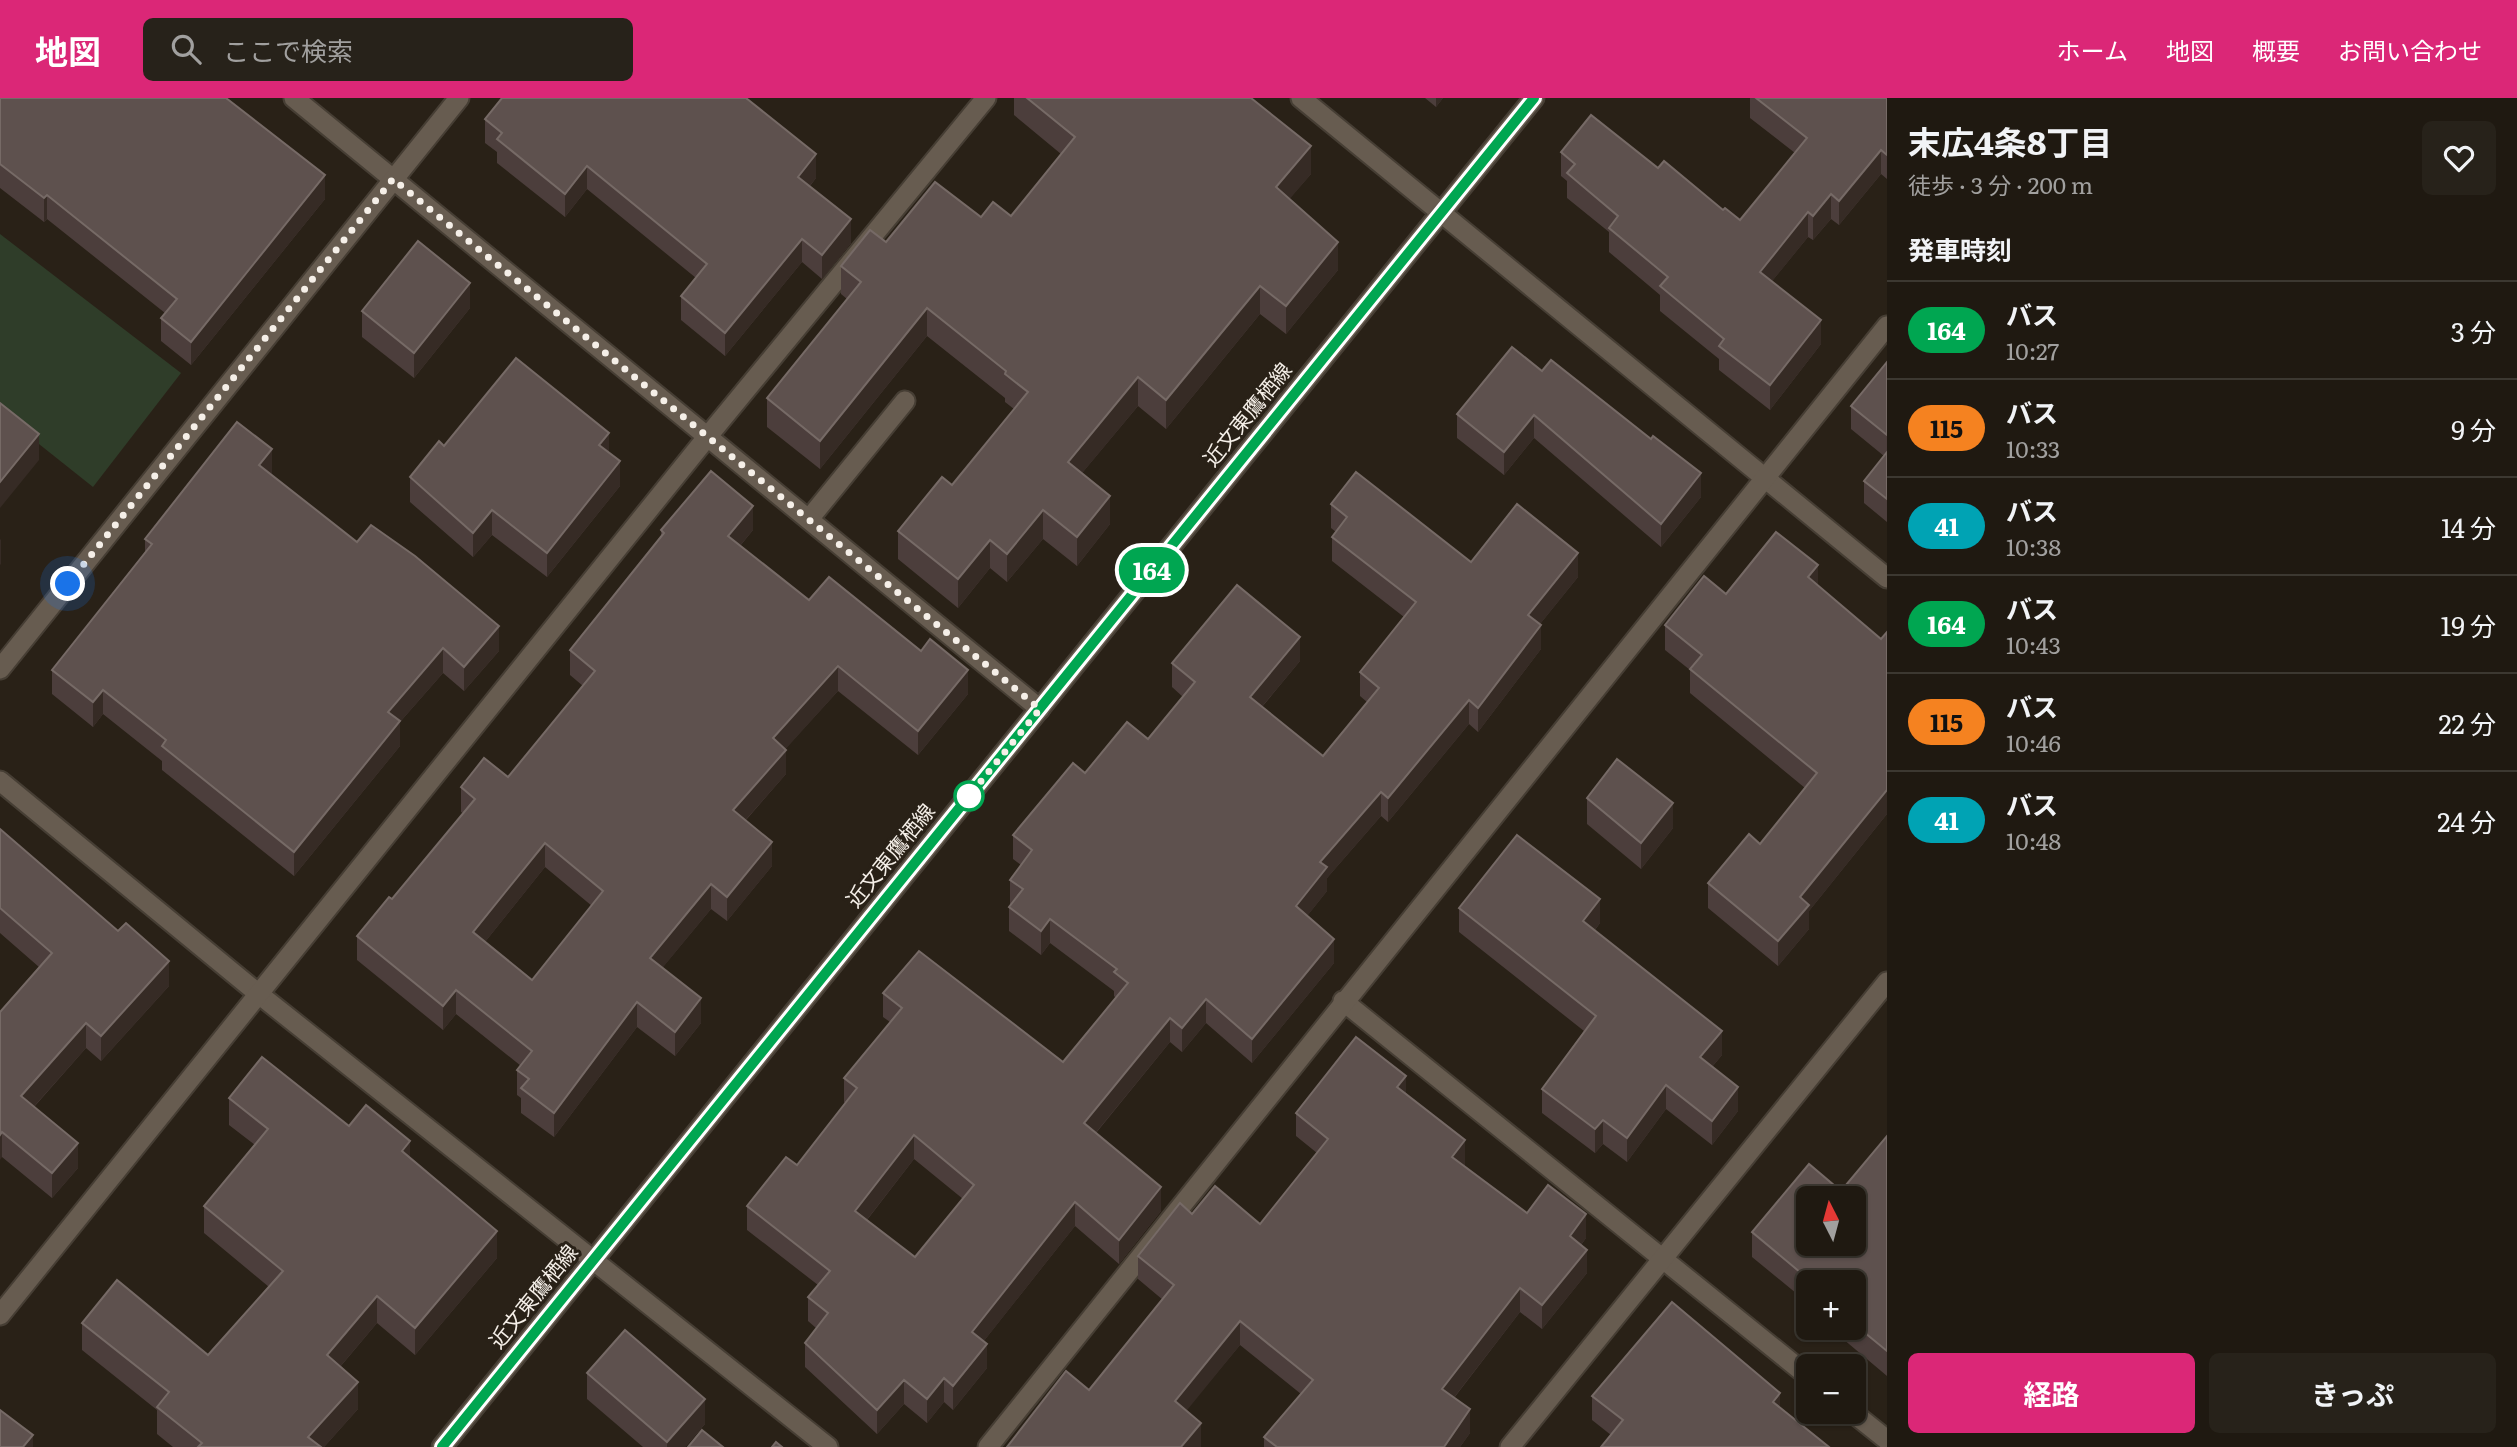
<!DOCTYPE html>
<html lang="ja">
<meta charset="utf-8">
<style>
body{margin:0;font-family:Literata,"Noto Sans JP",serif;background:#27221a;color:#f1f3f6;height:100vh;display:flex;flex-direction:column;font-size:26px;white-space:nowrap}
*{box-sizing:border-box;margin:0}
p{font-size:23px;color:#a1a09f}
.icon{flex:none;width:38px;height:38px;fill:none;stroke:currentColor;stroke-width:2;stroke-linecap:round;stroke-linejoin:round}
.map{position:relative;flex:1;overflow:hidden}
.drawer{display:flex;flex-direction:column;background:#1f1911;width:630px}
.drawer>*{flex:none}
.badge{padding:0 14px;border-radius:23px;font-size:24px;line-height:46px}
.needle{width:46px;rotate:354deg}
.buttons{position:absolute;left:1796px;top:1088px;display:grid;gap:14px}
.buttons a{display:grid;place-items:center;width:70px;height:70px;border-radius:10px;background:#1f1911;box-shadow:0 2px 5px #0004,0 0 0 2px #3c3831;font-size:35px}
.you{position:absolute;width:35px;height:35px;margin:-18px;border:5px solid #fff;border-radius:50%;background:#1a73e8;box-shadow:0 0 0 10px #1a73e833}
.map>.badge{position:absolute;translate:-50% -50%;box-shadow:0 0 0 4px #fff}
h2{padding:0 21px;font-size:26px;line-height:63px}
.round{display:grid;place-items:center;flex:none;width:74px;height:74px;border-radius:10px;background:#27221a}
.overview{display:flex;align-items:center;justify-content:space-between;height:119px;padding:0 21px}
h1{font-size:33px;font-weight:700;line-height:52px}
.button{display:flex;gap:14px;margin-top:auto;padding:14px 21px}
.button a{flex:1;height:80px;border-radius:10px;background:#db2777;color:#fff;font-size:28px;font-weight:700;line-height:80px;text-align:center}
.button a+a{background:#27221a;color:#f1f3f6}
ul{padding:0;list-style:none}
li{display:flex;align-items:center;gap:21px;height:98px;padding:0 21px;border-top:2px solid #3c3831}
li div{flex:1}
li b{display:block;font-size:26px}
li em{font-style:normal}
li .badge{min-width:77px;font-weight:700;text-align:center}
header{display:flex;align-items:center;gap:42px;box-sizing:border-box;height:98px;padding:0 35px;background:#db2777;color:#fff}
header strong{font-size:33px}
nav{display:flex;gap:38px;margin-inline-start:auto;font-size:24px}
.search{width:490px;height:63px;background:#27221a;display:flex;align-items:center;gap:18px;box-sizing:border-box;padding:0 24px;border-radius:10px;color:#a1a09f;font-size:26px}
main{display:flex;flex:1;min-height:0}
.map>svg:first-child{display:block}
.green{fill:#2f3d29}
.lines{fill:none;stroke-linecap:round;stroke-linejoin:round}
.service-casing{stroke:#463e34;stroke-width:23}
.minor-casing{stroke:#463e34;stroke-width:23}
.tertiary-casing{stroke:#463e34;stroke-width:23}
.service{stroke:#675c50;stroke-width:19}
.minor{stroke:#675c50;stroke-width:19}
.tertiary{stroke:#675c50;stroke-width:19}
.wall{fill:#4c3e3c;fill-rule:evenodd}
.shaded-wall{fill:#362b25}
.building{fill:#5e514e;stroke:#766a66;stroke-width:2;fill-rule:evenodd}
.line-casing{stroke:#fff;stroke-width:16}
.line{stroke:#00a651;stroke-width:10}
.walk{stroke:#f5efe8;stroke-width:7;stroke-dasharray:0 12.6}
.stop-dot{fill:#fff;stroke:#00a651;stroke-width:3.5}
.labels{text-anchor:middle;stroke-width:6;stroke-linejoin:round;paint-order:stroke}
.street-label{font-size:21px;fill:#f5efe8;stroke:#292117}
</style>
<header>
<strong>地図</strong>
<div class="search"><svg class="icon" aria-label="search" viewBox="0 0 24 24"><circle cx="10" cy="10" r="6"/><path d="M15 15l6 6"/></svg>ここで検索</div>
<nav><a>ホーム</a><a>地図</a><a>概要</a><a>お問い合わせ</a></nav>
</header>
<main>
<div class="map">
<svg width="1887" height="1349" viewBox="0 0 1887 1349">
<rect width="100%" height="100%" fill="#292117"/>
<path class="green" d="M0,136L181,275L93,389L0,315Z"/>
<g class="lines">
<g class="service-casing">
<path id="service" d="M809,421L905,303"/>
</g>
<g class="minor-casing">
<g id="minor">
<path d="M294,0L1040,611"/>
<path d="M1301,0L1887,480"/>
<path d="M0,571L459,0"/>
<path d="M0,683L260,897L828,1349"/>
<path d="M1343,903L1808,1278"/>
<path d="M0,1217L708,338L986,0"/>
<path d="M1852,1314L1887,1342"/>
<path d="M988,1349L1887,228"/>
<path d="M1510,1349L1887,884"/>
</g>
</g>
<g class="tertiary-casing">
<path id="tertiary" d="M442,1349L1534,0"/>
</g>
<use href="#service" class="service"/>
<use href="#minor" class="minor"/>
<use href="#tertiary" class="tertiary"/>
</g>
<g class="wall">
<path d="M0,0L227,1L325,101L191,267L161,243V220L165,215L47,121L44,124L0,90Z"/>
<path d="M1014,0H1251L1311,76L1289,101L1338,172L1286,236L1260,216L1166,331L1138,308L1082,375L1110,426L1077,468L1043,441L1007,484L990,470L958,510L898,461V433L952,387L1014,311L1005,304V300L927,238L820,371L767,329V300L847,201L841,196V168L886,144L981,119L1011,118L1061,56L1014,17Z"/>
<path d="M1425,0H1443L1436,9Z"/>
<path d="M1750,0H1887V81L1881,76L1839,127L1831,121L1813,142L1808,139L1772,183L1821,246L1770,312L1719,272V261L1660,213V197L1609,154V134L1567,100V83L1561,78V54L1658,70L1723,112L1740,122L1795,55L1750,20Z"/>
<path d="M485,21L816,80L810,88L851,145L822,181L802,164L725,258L681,222V198L696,180L587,91L565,119L497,65V54L485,45Z"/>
<path d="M470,210L414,280L362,239V213Z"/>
<path d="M1512,249L1701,399L1661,449L1534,340L1504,377L1457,340V316Z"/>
<path d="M1887,264V424L1864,405V383L1884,358L1851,331V308Z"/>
<path d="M444,348L609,355L620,388L547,479L492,437L473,459L410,404V379Z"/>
<path d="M272,375L271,376L357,444L499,553L464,593L443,575L400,624V648L294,778L162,672V663L103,616L93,629L52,596V572L145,454V441Z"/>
<path d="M1331,406L1471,464L1578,479L1540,526L1541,551L1478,634L1469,626L1388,724L1381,718L1327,780V793L1307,818L1334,865L1252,965L1206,925L1182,954L1170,944L1096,1035L1161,1113L1119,1166L1075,1128L983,1244L987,1270L953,1312L944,1304L927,1325L904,1306L877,1336L805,1269V1245L816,1230L808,1223V1199L818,1187L747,1132V1108L797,1067L845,1005L844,1004V980L890,924L883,919V895L1063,964L1116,900L1114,898V893L1050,845L1041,857L1009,833V809L1011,807L1010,806V782L1021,767L1013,761V737L1085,675L1148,641L1183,599L1172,589V565L1300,563L1262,609L1323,658L1367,604L1360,598V574L1404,519L1332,463V439L1336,434L1331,430ZM914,1061L963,1101L915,1159L867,1122Z"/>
<path d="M661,432H753L740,448L809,502L968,596L918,657L838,593L785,651L786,676L746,722L772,768L727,823L711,811L662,870L701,925L675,958L637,929L554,1039L521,1015V1000L517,997V972L521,968L456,916L443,932L357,862V838L392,801L463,715L461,714V689L508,679L583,588L570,577V552L661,438ZM545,769L592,808L532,882L485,844Z"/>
<path d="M1818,487L1881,541L1887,534V716L1809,813V831L1778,868L1708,810V785L1760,746L1805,690L1690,595V572L1665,552V527L1726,496Z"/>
<path d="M1587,700L1673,730L1641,771L1587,726Z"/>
<path d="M0,731L169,888L101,963L86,950L34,1009L78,1070L52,1100L2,1059L0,914L39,869L0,835Z"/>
<path d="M1459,810L1600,825L1595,832L1722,957L1712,969L1738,1013L1712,1047L1666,1011L1627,1064L1603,1046L1595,1055L1542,1015V991L1584,933L1459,834Z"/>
<path d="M1406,995L1465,1066L1464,1068L1527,1115L1586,1140L1581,1147L1587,1175L1542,1231L1520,1214L1454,1300L1470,1335L1460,1349H1264V1339L1301,1296L1240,1247L1186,1312L1201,1349H1007L1089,1292L1163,1202L1138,1181V1158L1192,1116L1260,1126L1317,1055L1296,1038V1015Z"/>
<path d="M229,1000L349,1028L410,1060L497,1160L415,1257L377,1225L340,1269L358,1311L324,1349H173L157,1336V1312L82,1252V1225L208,1257L269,1189L204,1135V1108L255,1047L229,1027Z"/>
<path d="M1887,1038V1278L1830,1230H1853V1185H1808V1205L1752,1159V1134L1841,1093Z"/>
<path d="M587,1275L705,1326L685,1349H643L587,1301Z"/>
<path d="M1592,1298L1780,1310L1611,1337L1592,1322Z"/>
</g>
<g class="shaded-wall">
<path d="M1436,0H1443L1436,9Z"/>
<path d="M1311,48V76L1276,117V89Z"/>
<path d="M1881,52V76L1839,127V103Z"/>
<path d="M816,56V80L798,102V79Z"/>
<path d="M587,68V91L565,119V96Z"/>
<path d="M325,77V101L191,267V244Z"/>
<path d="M1831,96V121L1813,142V118Z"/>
<path d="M47,97V121L44,124V100Z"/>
<path d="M1808,114V139L1760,198V174Z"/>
<path d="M851,121V145L822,181V157Z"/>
<path d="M802,141V164L725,258V235Z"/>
<path d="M1338,144V172L1286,236V208Z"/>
<path d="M470,185V210L414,280V255Z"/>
<path d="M1260,188V216L1166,331V302Z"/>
<path d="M927,210V238L820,371V343Z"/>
<path d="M1821,222V246L1770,312V287Z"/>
<path d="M1138,279V308L1068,392V364Z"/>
<path d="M1534,317V340L1504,377V354Z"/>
<path d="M609,335V360L599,347Z"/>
<path d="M39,336V362L0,410V384Z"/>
<path d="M272,351V375L259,391V367Z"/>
<path d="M620,363V388L547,479V455Z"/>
<path d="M1701,375V399L1661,449V426Z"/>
<path d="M1110,398V426L1077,468V439Z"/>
<path d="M753,408V432L728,462V438Z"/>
<path d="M492,412V437L473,459V435Z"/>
<path d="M1043,412V441L1007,484V456Z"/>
<path d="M1,441V466L0,467V442Z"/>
<path d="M990,442V470L958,510V481Z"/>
<path d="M1578,455V479L1528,541V517Z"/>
<path d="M1818,467V492L1808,479Z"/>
<path d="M1541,527V551L1478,634V610Z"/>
<path d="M499,528V553L464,593V569Z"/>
<path d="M1300,539V563L1250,623V599Z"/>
<path d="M443,550V575L400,624V648L294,778V754L388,614Z"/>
<path d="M838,568V593L773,665V640Z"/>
<path d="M968,572V596L918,657V633Z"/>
<path d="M103,592V616L93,629V604Z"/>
<path d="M1469,602V626L1388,724V700Z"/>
<path d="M786,652V676L733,736V712Z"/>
<path d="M1887,692V716L1809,813V831L1778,868V843L1800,799Z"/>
<path d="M1381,694V718L1327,780V793L1296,832V808L1320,764Z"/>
<path d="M1673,705V730L1641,771V745Z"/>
<path d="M772,744V768L727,823V799Z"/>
<path d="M545,745V769L473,859V834Z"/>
<path d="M711,786V811L650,885V860Z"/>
<path d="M1600,801V825L1583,847V823Z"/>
<path d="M1050,821V845L1041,857V833Z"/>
<path d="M1334,841V865L1252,965V941Z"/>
<path d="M169,863V888L101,963V938Z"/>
<path d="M456,892V916L443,932V908Z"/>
<path d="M701,900V925L675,958V934Z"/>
<path d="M1206,901V925L1182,954V930Z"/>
<path d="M637,904V929L554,1039V1015Z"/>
<path d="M1170,920V944L1084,1049V1025Z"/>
<path d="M86,925V950L21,1023V998Z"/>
<path d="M1722,933V957L1700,983V959Z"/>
<path d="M1406,978V1001L1397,989Z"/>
<path d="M1666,987V1011L1627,1064V1040Z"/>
<path d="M1738,989V1013L1712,1047V1023Z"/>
<path d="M1603,1022V1046L1595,1055V1031Z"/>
<path d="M2,1034V1059L0,1062V1037Z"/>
<path d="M914,1037V1061L855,1137V1113Z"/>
<path d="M1465,1042V1066L1452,1083V1059Z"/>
<path d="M410,1043V1071L402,1053Z"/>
<path d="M78,1045V1070L52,1100V1075Z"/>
<path d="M1161,1089V1113L1119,1166V1142Z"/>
<path d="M1075,1104V1128L972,1258V1234Z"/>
<path d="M1586,1116V1140L1570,1161V1138Z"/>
<path d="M497,1133V1160L415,1257V1230Z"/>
<path d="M1587,1152V1175L1542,1231V1207Z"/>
<path d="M1520,1190V1214L1442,1315V1291Z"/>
<path d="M377,1198V1225L327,1284V1257Z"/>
<path d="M1240,1223V1247L1175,1327V1303Z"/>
<path d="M987,1246V1270L953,1312V1288Z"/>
<path d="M944,1280V1304L927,1325V1301Z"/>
<path d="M904,1282V1306L877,1336V1312Z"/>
<path d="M358,1284V1311L324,1349H308V1339Z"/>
<path d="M1780,1295V1320L1773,1304Z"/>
<path d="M705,1301V1326L685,1349H667V1344Z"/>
<path d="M1470,1311V1335L1460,1349H1444Z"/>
<path d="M1201,1325V1349H1181Z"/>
<path d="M33,1337V1349H23Z"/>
</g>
<g class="building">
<path d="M0,0H226L325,77L191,244L161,220L177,201L47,97L44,100L0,66Z"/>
<path d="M502,0H746L816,56L798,79L851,121L822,157L802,141L725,235L681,198L707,166L587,68L565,96L497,41L502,35L485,21Z"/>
<path d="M1027,0H1251L1311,48L1276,89L1338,144L1286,208L1260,188L1166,302L1138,279L1068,364L1110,398L1077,439L1043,412L1007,456L990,442L958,481L898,433L942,379L952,387L1028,294L1005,276L1006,273L927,210L820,343L767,300L861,184L841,168L870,132L886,144L935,84L981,119L993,104L1011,118L1075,39Z"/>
<path d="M1756,0H1887V57L1881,52L1839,103L1831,96L1813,118L1808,114L1760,174L1821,222L1770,287L1719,248L1724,241L1660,188L1668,179L1609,130L1618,118L1567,75L1575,66L1561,54L1591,17L1658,70L1664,63L1723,112L1725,110L1740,122L1807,40Z"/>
<path d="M418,143L470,185L414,255L362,213Z"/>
<path d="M1512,249L1542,273L1551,262L1651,341L1653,338L1701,375L1661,426L1534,317L1504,354L1457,316Z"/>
<path d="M516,260L609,335L599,347L620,363L547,455L492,412L473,435L410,379L439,343L444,348Z"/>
<path d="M1887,264V337L1851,308Z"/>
<path d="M0,305L39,336L0,384Z"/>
<path d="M237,324L272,351L259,367L357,444L371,427L415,458L499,528L464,569L443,550L388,614L400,623L294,754L162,648L166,642L103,592L93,604L52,572L152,446L145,441Z"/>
<path d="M1887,354V401L1864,383Z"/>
<path d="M711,373L753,408L728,438L809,502L829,479L921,553L930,541L968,572L918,633L838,568L773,640L786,652L733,712L772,744L727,799L711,786L650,860L701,900L675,934L637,904L554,1015L521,990L529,981L517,972L532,953L456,892L443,908L357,838L389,799L392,801L475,701L461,689L484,660L508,679L595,573L570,552L664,435L661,432ZM545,745L603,793L532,882L473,834Z"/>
<path d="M1356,374L1471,464L1517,406L1578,455L1528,517L1541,527L1478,610L1469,602L1388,700L1381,694L1320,764L1327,769L1296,808L1334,841L1252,941L1206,901L1182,930L1170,920L1084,1025L1161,1089L1119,1142L1075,1104L972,1234L987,1246L953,1288L944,1280L927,1301L904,1282L877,1312L805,1245L828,1215L808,1199L830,1173L747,1108L786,1059L797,1067L857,990L844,980L902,910L883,895L919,853L1063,964L1128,885L1114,874L1117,871L1050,821L1041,833L1009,809L1023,791L1010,782L1032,752L1013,737L1073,665L1085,675L1127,624L1148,641L1195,584L1172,565L1237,487L1300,539L1250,599L1323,658L1379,590L1360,574L1416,504L1332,439L1347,419L1331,406ZM914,1037L974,1087L915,1159L855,1113Z"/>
<path d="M1776,434L1818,467L1808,479L1881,541L1887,534V692L1800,799L1809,807L1778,843L1708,785L1749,736L1760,746L1817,675L1690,571L1702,557L1665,527L1704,478L1726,496Z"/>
<path d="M1617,661L1673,705L1641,745L1587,700Z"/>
<path d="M0,731L118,833L126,825L169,863L101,938L86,925L21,998L78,1045L52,1075L2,1034L0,1037V914L52,855L0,810Z"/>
<path d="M1517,737L1600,801L1583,823L1722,933L1700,959L1738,989L1712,1023L1666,987L1627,1040L1603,1022L1595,1031L1542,991L1596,918L1459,810Z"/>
<path d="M1356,939L1406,978L1397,989L1465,1042L1452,1059L1527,1115L1548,1087L1586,1116L1570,1138L1587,1152L1542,1207L1520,1190L1442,1291L1470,1311L1444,1349H1277L1264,1339L1313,1282L1240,1223L1175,1303L1201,1325L1181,1349H1007L1066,1273L1089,1292L1174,1187L1138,1158L1180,1105L1192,1116L1215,1088L1260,1126L1328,1041L1296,1015Z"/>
<path d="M262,959L349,1028L366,1007L410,1043L402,1053L497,1133L415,1230L377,1198L327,1257L358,1284L308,1339L321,1349H198L202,1345L157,1309L169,1294L82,1225L117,1182L208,1257L283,1173L204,1108L268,1031L229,1000Z"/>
<path d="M1887,1038V1253L1853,1225V1185H1813L1752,1134L1809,1066L1841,1093ZM1808,1101H1853V1146H1808Z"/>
<path d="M1672,1204L1780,1295L1773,1304L1829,1349H1601L1623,1322L1592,1298Z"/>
<path d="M625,1232L705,1301L667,1344L587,1275Z"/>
<path d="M0,1312L33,1337L23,1349H0Z"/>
<path d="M702,1332L723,1349H688Z"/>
<path d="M776,1344L782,1349H772Z"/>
</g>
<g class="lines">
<g class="line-casing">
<path id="line" d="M442,1349L1534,0"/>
</g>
<use href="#line" class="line"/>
<path class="walk" d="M68,486L393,81L1040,611L969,698"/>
</g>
<circle class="stop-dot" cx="969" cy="698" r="14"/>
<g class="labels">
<g class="street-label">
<text transform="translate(1248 317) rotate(-51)" y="7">近文東鷹栖線</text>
<text transform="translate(891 758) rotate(-51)" y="7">近文東鷹栖線</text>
<text transform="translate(534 1199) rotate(-51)" y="7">近文東鷹栖線</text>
</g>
</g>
</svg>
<div class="buttons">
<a><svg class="needle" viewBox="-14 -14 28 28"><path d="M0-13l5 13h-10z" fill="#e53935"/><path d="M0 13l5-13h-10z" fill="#a1a09f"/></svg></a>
<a>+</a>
<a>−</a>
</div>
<div class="you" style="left:68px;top:486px"></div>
<b class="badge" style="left:1152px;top:472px;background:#00a651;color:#fff">164</b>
</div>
<section class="drawer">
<div class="overview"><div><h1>末広4条8丁目</h1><p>徒歩 · 3 分 · 200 m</p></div><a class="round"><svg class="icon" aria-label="heart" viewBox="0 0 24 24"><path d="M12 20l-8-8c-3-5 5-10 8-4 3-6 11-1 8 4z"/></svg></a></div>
<h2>発車時刻</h2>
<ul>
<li><span class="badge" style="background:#00a651;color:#fff">164</span><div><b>バス</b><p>10:27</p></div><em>3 分</em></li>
<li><span class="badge" style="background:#f58220;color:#111">115</span><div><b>バス</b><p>10:33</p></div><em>9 分</em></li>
<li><span class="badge" style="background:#00a3b4;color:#fff">41</span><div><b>バス</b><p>10:38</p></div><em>14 分</em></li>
<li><span class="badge" style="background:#00a651;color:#fff">164</span><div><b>バス</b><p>10:43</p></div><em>19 分</em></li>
<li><span class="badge" style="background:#f58220;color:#111">115</span><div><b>バス</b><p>10:46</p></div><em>22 分</em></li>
<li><span class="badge" style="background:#00a3b4;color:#fff">41</span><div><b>バス</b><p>10:48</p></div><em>24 分</em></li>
</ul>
<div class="button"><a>経路</a><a>きっぷ</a></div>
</section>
</main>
